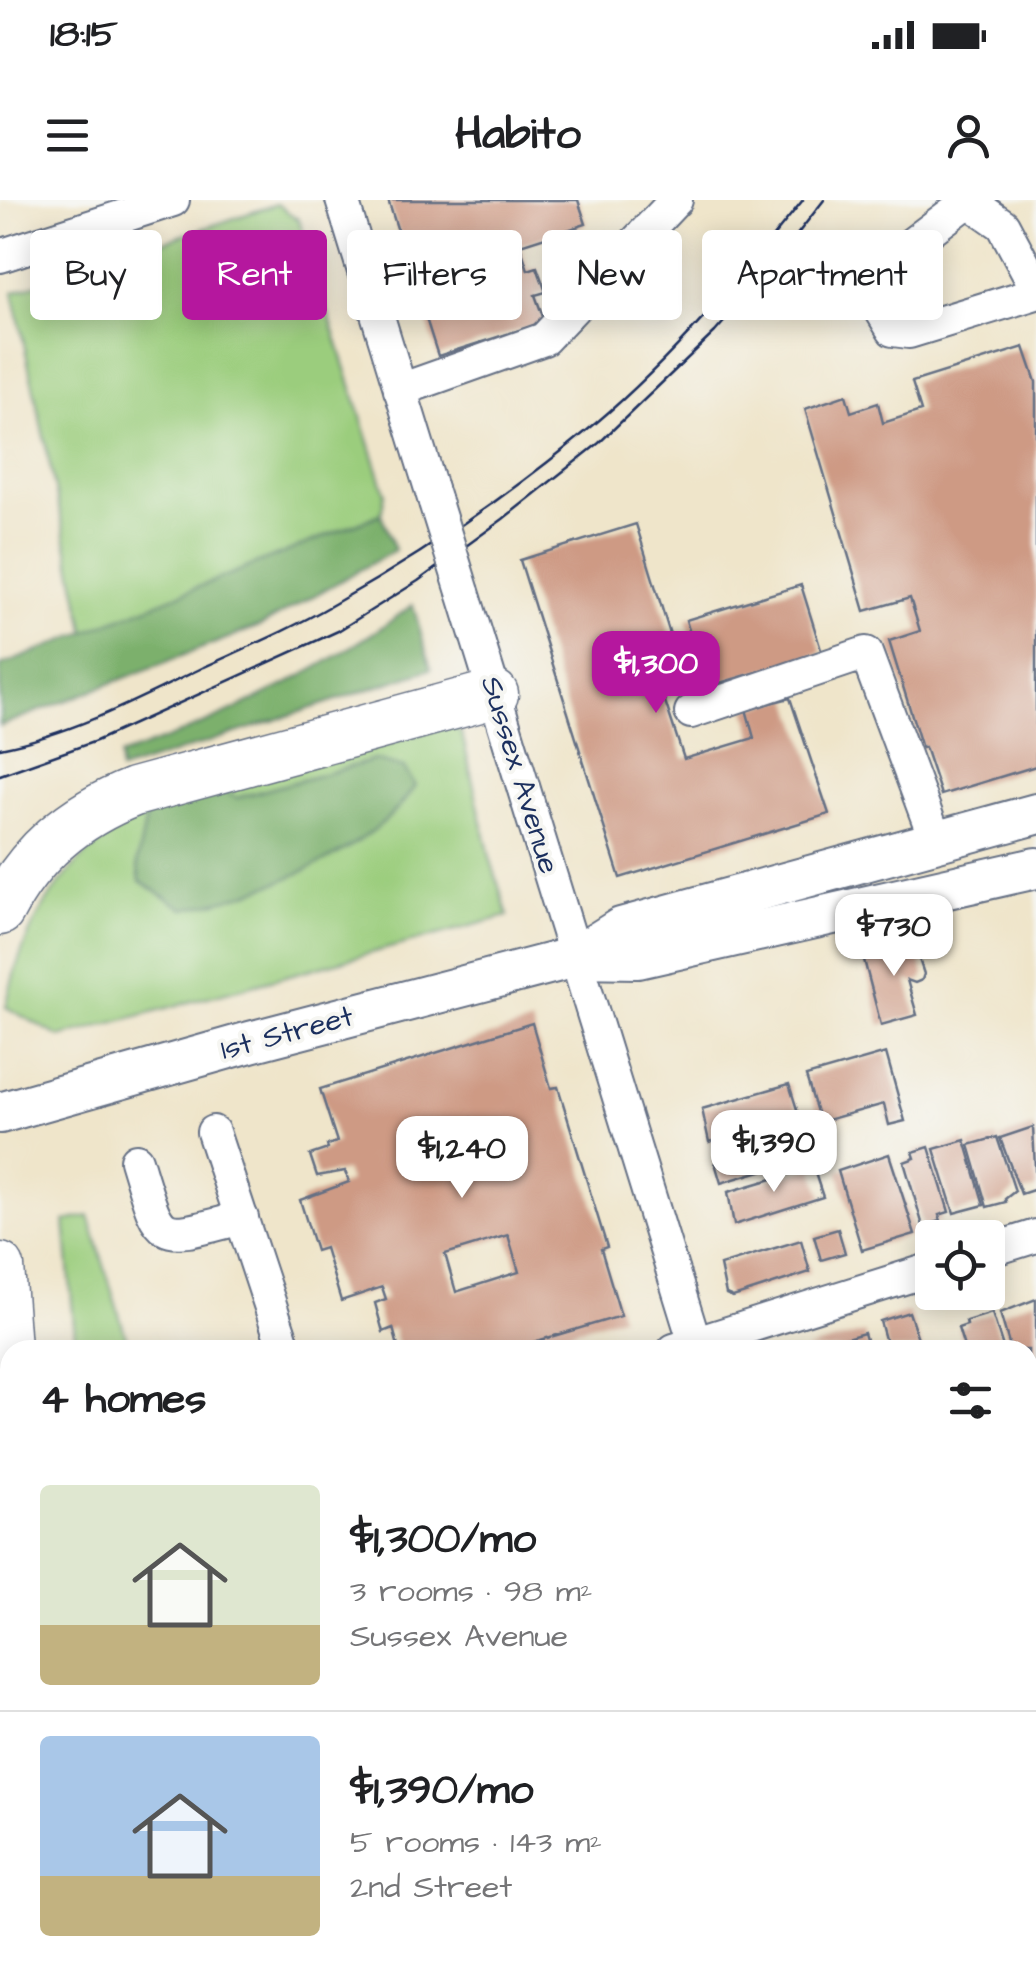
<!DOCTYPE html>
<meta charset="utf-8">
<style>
body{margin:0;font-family:"Architects Daughter",sans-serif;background:#f6f6f6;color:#202124;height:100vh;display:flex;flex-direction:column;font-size:38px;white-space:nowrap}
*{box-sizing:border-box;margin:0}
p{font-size:32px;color:#757577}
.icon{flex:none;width:55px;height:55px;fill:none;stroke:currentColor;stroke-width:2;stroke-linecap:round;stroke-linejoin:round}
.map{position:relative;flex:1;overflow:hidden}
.panel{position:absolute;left:0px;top:1140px;width:1038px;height:642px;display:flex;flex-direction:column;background:#fff;border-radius:30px 30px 0 0;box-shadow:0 5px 25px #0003}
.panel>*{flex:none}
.guide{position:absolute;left:30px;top:30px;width:978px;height:90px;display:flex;gap:20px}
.fabs{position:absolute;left:915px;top:1020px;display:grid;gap:20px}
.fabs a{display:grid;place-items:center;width:90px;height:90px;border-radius:10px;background:#fff;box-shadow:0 5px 25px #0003;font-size:50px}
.price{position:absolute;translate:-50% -85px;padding:0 22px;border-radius:20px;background:#fff;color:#222;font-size:32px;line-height:65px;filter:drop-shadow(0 2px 5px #0008)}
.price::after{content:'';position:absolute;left:50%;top:60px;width:30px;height:22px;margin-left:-15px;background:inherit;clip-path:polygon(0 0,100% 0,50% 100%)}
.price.on{background:#b5179e;color:#fff}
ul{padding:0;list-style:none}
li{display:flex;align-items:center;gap:30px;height:250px;padding:0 40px}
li+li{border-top:2px solid #e0e0e0}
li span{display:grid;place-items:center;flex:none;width:280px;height:200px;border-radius:10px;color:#555}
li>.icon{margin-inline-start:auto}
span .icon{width:120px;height:120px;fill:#fffc;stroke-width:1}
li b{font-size:42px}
h2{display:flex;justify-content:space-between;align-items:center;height:120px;padding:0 40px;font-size:42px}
.tag{padding:0 35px;border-radius:10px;background:#fff;box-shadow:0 5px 25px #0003;font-size:35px;line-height:90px}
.tag.on{background:#b5179e;color:#fff}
.status{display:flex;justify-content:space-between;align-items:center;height:70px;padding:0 50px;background:#fff;direction:ltr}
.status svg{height:28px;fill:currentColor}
header{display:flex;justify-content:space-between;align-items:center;height:130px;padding:0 40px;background:#fff;font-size:45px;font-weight:700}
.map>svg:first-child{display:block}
.green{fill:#9bcd7d;stroke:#5b7e6e;stroke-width:2.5}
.forest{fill:#7cb06c;stroke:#4c7065;stroke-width:2.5}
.building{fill:#ce9a84;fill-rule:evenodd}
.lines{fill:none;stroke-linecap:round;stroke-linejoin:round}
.minor-casing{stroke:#656f84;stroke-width:36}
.major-casing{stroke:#656f84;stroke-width:44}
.highway-casing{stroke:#656f84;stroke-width:51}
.minor{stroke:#fff;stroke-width:32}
.major{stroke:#fff;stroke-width:40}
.highway{stroke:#fff;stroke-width:48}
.tram{stroke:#1b2f5e;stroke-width:2.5}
.minor-bridge-casing{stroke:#656f84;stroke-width:36;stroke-linecap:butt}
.minor-bridge{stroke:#fff;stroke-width:32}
.labels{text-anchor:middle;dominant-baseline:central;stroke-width:8;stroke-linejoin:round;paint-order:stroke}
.street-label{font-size:30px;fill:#1b2f5e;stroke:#f6f6f2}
</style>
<div class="status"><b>18:15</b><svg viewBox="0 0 49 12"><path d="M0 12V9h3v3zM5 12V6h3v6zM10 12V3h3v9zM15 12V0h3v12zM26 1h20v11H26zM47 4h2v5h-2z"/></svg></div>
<header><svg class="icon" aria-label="menu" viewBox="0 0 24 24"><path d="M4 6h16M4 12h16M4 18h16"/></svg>Habito<svg class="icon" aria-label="person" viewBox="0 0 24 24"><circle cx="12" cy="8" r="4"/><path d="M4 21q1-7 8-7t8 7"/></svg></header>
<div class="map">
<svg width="1036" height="1781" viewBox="0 0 1036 1781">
<rect width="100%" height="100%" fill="#f6f6f2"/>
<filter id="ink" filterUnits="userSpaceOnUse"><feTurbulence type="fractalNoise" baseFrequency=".01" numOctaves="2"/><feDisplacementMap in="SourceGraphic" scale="20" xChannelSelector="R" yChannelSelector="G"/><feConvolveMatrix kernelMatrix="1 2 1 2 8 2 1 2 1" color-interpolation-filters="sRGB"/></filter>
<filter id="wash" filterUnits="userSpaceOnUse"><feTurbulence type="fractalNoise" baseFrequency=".0048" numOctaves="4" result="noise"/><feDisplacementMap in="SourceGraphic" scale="40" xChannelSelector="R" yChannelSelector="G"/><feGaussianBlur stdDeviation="2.25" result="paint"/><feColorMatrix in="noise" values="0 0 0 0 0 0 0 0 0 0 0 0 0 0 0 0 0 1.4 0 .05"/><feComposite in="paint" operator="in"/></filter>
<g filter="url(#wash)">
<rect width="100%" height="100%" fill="#efe5ca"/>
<g class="green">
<polygon points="277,4 299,20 385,293 381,314 86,434 13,92"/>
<path d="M452,524L462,534L490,657L508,716L60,837L6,807C24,719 66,654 147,613L137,662L140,681L184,709C248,697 304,669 362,638L375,560L236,598L221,590Z"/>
<polygon points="89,1016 130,1150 76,1150 65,1021"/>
</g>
<g class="forest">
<polygon points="381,314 395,350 262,425 0,526 0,466"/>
<path d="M413,405L431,469L120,571V556C223,520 325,470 413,405Z"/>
<path d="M375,560L404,568L415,586C374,652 258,696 184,709L140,681L137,662L147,613L221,590L237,598Z"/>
</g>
<g id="blocks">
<g class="building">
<polygon points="388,0 578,0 586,24 520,45 528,70 537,67 546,92 535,95 545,122 438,156"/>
<polygon points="1024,147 1036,182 1036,566 941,595 925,547 922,548 889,441 920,431 910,398 865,411 805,209 846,195 851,212 878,203 883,223 921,211 912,182"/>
<polygon points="636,324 681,470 657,477 684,559 754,538 746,509 790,498 829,614 620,678 520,360"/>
<polygon points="801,385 822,453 706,487 686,420"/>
<polygon points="912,738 924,774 922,780 915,783 907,780 917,815 881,825 862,752"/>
<path d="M532,823L551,888L558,887L607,1047L601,1049L621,1116L507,1150H399L393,1128L383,1132L375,1103L386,1099L382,1087L341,1101L325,1048L316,1051L300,1000L349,982L345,971L317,976L310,955L328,949L327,945L337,942L320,889ZM471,918L482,954L420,974L408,937ZM508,1035L519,1072L456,1092L445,1054Z"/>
<polygon points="886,853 905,921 889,925 884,904 820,922 806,876"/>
<polygon points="789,884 799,916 709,942 702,909"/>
<polygon points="800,927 810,956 721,983 715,963 719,962 716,951"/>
<polygon points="1033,927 1036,989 1021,994 1000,938"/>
<polygon points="997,937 1015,991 1005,999 1006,1002 987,1007 969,945"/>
<polygon points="965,940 984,1005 954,1013 934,949"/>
<polygon points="929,947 949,1012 939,1015 941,1021 923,1026 904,962 915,958 913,952"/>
<polygon points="889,954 915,1034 862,1050 838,971"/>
<polygon points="813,967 823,997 734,1025 728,992"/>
<polygon points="838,1029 845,1053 821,1060 814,1036"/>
<polygon points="801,1040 810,1072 733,1097 726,1094 720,1065"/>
<polygon points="1036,1099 1036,1189 1028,1192 1028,1150 1011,1150 1000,1113"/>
<polygon points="909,1112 922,1150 888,1150 880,1121"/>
<polygon points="992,1113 1004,1150 965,1150 958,1128 967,1125 966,1121"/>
<polygon points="864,1133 869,1150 807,1150 807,1149"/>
<polygon points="1036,1259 1036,1304 1032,1304 1028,1288 1028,1261"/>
<polygon points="1034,1430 1036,1519 1031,1520 1028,1508 1028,1432"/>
<polygon points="625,1772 743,1772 745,1778 735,1781 628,1781"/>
</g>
</g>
</g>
<g filter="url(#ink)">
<use href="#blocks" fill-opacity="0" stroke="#656f84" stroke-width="2.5"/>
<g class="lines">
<g class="minor-casing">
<g id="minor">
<polyline points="342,0 435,302"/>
<polyline points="967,0 1003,25 1036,87"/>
<polyline points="967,2 901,52 881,77 881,110 893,130 909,132 1036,93"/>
<polyline points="0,56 173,0"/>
<polyline points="400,190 544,139 676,0"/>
<polyline points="463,392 697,1150"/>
<polyline points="691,512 866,453 936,641"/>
<polyline points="213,932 285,1150"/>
<path d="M136,960C162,1045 155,1040 242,1018"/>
<polyline points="988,1051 1036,1036"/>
<polyline points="674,1150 932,1069"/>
<polyline points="1028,1384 1036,1381"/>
<polyline points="1028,1722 1036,1719"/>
<polyline points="301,1772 308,1781"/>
<polyline points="337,1772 339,1781"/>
<polyline points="889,1772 892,1781"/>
<polyline points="837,1781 864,1772"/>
</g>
</g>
<g class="major-casing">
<g id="major">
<polyline points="575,757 621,728 1036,614"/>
<polyline points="0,913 250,842 575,757 638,758 1036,668"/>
</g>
</g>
<g class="highway-casing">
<g id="highway">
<path d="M0,711C30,653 73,616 134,592L494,494"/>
<polyline points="0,1067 10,1202"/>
<polyline points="0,1516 10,1528"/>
<polyline points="0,1569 10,1583"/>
<polyline points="58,1772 60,1781"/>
<polyline points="124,1772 129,1781"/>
<polyline points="188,1772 193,1781"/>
</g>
</g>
<use href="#minor" class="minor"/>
<use href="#major" class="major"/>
<use href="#highway" class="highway"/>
<g class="tram">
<path d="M0,548C72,534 139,499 204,467C248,447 293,428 334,404C426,352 515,291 596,223C673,158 740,78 803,0"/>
<polyline points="0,575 96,541 338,431 418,381 503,319 599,243 715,132 767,73 824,0"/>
</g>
<g class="minor-bridge-casing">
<polyline id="minor-bridge" points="435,302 463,392"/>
</g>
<use href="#minor-bridge" class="minor-bridge"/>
</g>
</g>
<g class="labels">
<g class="street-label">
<text transform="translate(520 575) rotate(73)">Sussex Avenue</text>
<text transform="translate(287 833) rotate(-15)">1st Street</text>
</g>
</g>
</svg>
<div class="fabs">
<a><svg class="icon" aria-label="locate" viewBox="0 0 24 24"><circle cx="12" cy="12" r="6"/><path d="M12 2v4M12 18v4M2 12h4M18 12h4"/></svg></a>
</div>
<b class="price on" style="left:656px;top:516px">$1,300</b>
<b class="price" style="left:894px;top:779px">$730</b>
<b class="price" style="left:774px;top:995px">$1,390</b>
<b class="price" style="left:462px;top:1001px">$1,240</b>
<div class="guide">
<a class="tag">Buy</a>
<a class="tag on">Rent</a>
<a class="tag">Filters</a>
<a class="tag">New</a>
<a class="tag">Apartment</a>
</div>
<section class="panel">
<h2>4 homes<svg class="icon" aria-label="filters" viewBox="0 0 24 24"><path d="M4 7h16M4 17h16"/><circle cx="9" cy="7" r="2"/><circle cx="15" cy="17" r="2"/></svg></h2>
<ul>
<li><span style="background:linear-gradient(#dfe7d0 70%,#c2b280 0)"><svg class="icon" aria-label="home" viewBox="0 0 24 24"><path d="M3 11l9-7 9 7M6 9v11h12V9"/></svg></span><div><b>$1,300/mo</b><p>3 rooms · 98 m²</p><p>Sussex Avenue</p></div></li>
<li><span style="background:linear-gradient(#a9c7e8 70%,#c2b280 0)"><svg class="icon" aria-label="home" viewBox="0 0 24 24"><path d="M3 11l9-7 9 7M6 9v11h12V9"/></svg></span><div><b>$1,390/mo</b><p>5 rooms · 143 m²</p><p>2nd Street</p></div></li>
</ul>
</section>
</div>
